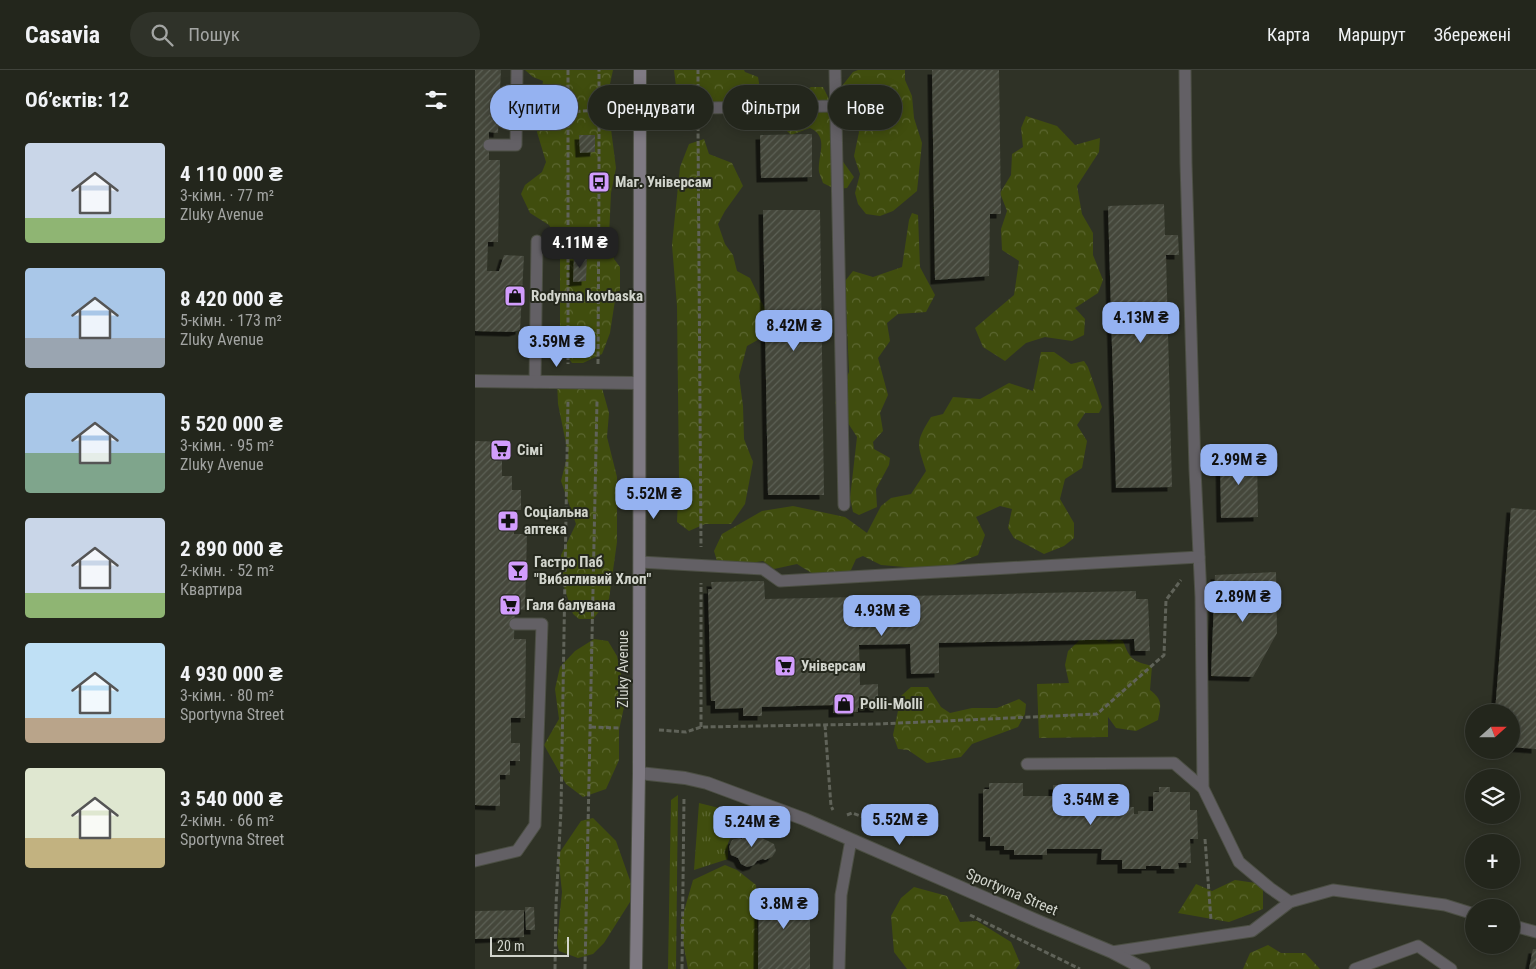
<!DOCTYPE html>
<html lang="uk">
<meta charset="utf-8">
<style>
body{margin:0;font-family:"Roboto Condensed",sans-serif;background:#2f3229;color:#f1f3f6;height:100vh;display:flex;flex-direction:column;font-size:19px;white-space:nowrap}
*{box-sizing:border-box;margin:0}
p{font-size:16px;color:#a3a5a3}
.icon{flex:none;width:28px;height:28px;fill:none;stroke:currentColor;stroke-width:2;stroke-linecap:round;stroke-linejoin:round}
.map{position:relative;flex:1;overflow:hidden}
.details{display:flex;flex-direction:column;background:#23261c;width:475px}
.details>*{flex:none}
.hud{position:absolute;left:15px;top:15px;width:475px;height:45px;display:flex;gap:10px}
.needle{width:32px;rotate:69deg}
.buttons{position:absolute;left:990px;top:634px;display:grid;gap:10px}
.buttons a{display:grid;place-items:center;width:55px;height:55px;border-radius:50%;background:#23261c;box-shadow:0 2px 12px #0003,0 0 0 1px #40433b;font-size:25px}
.scale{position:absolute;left:15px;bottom:12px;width:79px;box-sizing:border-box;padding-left:5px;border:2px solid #d2d5cd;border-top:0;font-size:14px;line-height:18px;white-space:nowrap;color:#d2d5cd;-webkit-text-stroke:4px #25281d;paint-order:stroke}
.price{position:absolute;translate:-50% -42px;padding:0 11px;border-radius:10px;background:#95b2f1;color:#111;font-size:16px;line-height:32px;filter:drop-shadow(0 1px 2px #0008)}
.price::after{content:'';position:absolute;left:50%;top:30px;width:15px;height:11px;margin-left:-8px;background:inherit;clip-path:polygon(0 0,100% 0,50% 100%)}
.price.on{background:#222;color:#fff}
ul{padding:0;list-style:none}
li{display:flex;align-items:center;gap:15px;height:125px;padding:0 25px}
li span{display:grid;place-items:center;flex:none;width:140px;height:100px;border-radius:5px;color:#555}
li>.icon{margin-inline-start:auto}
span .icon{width:60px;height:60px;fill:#fffc;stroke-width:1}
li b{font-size:21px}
h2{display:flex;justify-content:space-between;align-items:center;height:60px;padding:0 25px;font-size:21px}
.tag{padding:0 18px;border-radius:22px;background:#23261c;box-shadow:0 2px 12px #0003,0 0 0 1px #40433b;font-size:18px;line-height:45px}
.tag.on{background:#95b2f1;color:#111}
header{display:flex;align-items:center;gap:30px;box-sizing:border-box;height:70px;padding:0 25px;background:#23261c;border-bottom:1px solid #40433b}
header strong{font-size:24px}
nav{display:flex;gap:28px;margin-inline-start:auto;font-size:18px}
.search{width:350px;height:45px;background:#2f3229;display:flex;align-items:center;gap:12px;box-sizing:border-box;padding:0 18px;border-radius:28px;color:#a3a5a3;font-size:19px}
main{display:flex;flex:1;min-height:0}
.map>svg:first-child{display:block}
.grass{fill:url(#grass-tufts)}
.forest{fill:url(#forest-crowns)}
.building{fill:url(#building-hatch);filter:url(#shadow)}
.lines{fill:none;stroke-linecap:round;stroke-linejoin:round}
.lane-casing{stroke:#4c4f44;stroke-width:13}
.street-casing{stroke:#4c4f44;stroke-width:14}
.secondary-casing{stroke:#4c4f44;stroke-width:14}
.path{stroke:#606359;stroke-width:3;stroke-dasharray:5 2.5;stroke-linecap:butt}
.lane{stroke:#636065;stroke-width:11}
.street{stroke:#636065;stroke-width:12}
.secondary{stroke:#7f7a83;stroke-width:12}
.labels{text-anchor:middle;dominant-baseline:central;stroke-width:4;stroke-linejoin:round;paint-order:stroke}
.poi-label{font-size:15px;font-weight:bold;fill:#d2d5cd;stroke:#25281d;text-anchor:start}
.street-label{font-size:15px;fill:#d2d5cd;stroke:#25281d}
</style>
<header>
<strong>Casavia</strong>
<div class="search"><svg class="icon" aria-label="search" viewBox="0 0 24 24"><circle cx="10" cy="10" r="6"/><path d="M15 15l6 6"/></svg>Пошук</div>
<nav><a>Карта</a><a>Маршрут</a><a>Збережені</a></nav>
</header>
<main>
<section class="details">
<h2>Об’єктів: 12<svg class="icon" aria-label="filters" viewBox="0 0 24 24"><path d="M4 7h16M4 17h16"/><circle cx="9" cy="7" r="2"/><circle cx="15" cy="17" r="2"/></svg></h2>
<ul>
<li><span style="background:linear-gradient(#c9d6e8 75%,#8fb573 0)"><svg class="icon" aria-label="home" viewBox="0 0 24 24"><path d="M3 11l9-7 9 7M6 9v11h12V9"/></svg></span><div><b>4 110 000 ₴</b><p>3-кімн. · 77 m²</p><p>Zluky Avenue</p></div></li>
<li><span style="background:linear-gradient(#a9c7e8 70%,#9aa5b1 0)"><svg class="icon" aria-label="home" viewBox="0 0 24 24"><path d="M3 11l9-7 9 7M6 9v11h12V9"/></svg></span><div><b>8 420 000 ₴</b><p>5-кімн. · 173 m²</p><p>Zluky Avenue</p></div></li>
<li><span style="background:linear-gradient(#a9c7e8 60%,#7fa58c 0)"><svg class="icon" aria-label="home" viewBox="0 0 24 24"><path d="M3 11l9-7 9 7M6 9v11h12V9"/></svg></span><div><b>5 520 000 ₴</b><p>3-кімн. · 95 m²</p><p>Zluky Avenue</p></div></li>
<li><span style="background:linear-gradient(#c9d6e8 75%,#8fb573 0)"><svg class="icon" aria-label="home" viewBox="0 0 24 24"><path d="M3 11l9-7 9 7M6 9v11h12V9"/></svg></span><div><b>2 890 000 ₴</b><p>2-кімн. · 52 m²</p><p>Квартира</p></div></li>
<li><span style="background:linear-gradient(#bfe0f5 75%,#b9a48a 0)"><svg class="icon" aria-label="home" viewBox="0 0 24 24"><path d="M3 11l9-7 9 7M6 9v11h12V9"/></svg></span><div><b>4 930 000 ₴</b><p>3-кімн. · 80 m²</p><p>Sportyvna Street</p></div></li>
<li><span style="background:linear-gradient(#dfe7d0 70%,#c2b280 0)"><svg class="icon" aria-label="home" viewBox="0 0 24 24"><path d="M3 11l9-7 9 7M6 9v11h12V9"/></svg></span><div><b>3 540 000 ₴</b><p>2-кімн. · 66 m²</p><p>Sportyvna Street</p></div></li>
</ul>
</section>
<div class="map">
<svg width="1061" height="899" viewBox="0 0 1061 899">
<defs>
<pattern id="grass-tufts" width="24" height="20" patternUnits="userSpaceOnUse" patternTransform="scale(1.25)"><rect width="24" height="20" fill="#404d0e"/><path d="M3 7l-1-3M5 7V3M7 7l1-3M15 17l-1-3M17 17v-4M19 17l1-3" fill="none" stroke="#5b6630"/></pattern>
<pattern id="forest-crowns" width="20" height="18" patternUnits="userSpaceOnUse" patternTransform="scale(1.25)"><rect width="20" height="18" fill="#404d0e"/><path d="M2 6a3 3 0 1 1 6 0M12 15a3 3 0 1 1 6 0" fill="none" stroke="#5b6630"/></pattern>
<pattern id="building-hatch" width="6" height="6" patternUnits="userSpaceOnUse" patternTransform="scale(1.25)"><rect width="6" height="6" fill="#44473b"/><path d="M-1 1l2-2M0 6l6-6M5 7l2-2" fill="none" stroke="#5e6156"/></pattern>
<filter id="shadow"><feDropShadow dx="-4.5" dy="4.5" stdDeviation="0" flood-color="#0009"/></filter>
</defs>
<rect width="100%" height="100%" fill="#2f3226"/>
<g class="grass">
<polygon points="203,725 201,899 193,899 196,730"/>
<polygon points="224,733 272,745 258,763 253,773 253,789 219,800"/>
</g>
<g class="forest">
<polygon points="50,0 138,0 132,28 141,98 136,123 134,167 139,189 145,197 145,220 140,230 135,263 127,284 108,293 97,293 85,276 85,174 74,155 55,143 46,124 50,115 67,102 71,92 62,62 69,41 65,31 68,11 58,7"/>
<polygon points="199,0 269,0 270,2 283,7 286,25 274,47 252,40 203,33"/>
<polygon points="383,0 430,0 430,10 437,26 439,48 447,73 442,121 418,141 405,146 391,144 383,134 380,123 385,104 379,86 384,62 367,16 378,2"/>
<path d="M336,17H348L354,29L366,36L364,86L379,107L372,118L360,119L348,113C347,110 345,105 344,102C342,86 355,67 335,58L316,65L304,53L306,35Z"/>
<polygon points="551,46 582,56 600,75 625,68 624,82 602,116 607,144 618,163 618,185 628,210 623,223 600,238 610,249 609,265 597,271 570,267 551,273 530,291 508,277 500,258 539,225 544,191 527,180 526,159 532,141 525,123 536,105 537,84 548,77 546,58"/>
<polygon points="229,69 234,84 257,93 268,116 250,141 243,154 250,174 258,185 262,201 275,208 292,243 288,267 272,276 264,306 268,336 269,369 278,392 270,434 256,454 230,454 214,461 202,452 204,408 202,236 197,175 205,97 214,74"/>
<polygon points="437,143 443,145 445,197 460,225 451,242 423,244 412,253 415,271 403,288 413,325 405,343 408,361 398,372 399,379 415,388 414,395 401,419 402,437 384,445 378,442 375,428 382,367 360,333 374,302 370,211 378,201 398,207 427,197 434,150"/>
<path d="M566,282H579L596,294L609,291L613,297L627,337L624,343H610L602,355L612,371L607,398L590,409L585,429L599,453V468L589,476L569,484L539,468L533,458L537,439L525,436L501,447L510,465L503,485L465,500L406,495L388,486L381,489L376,500C349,514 347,509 322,494L299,499L288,491L244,498L239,481L247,464L287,441L318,436L370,447L392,463L406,436L416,428L436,424L451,401C442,373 440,373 456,347L468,344L478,327L505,329L534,313L558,321Z"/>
<polygon points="108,306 116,309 127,318 134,343 132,367 142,407 142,472 134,529 118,549 104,549 98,544 86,508 86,485 101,454 86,411 93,383 83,334 82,310"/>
<path d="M622,565L634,572L643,569L648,571C655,590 658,591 677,596L675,620C688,630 686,635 683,650L661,661L641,658L633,647V667L564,668L562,614L594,613L590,595L593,581L608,567Z"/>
<polygon points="119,569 133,571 142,586 151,628 144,660 144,690 131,719 108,727 91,714 69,675 84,649 80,619 85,597 100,581"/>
<polygon points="436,617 453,617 466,637 475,643 497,638 522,638 544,629 551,634 550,644 543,657 497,674 486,687 452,693 433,680 423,679 418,665 426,626"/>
<polygon points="118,748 141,771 157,816 155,832 129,873 118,884 103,888 84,881 82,873 87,822 83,785 106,751"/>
<polygon points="250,795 262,800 281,815 284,899 213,899 205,855 218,810"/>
<polygon points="760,810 788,814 788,839 754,852 703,843 721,814 737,821"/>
<polygon points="439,817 472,826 485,852 502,851 536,872 545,893 541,899 432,899 419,882 416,846 426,828"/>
<polygon points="793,875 806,883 830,883 845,899 768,899 775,883"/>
</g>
<g class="building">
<polygon points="0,0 26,0 23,63 14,62 14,90 25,90 23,172 13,172 12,201 24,201 29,185 49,186 45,260 38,262 0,261"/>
<polygon points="457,0 524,0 526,144 515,144 514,206 460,210"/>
<polygon points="337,64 337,107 286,108 285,65"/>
<polygon points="104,65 120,65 120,82 105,83"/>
<polygon points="689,134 690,165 703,165 704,185 691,185 697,417 641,418 633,136"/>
<polygon points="288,140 345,140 349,425 293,425"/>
<polygon points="99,186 112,187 111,211 98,212"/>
<polygon points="0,371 33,372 34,381 27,381 27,406 37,406 37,420 46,420 46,440 39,440 39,464 52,464 50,540 40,539 39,569 51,569 50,648 36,648 36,673 45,673 45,691 35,691 35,705 25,705 25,736 0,735"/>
<polygon points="745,385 782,385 783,447 746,448"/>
<polygon points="1036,438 1061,440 1061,679 1036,677 1036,642 1020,642"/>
<polygon points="801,502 802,563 778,607 736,606 740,505"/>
<polygon points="289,511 290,529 661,521 661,529 673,529 675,581 660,581 659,569 464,573 464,603 436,604 435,574 384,575 385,615 403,614 403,638 383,638 383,642 358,643 358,635 287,637 287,646 268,646 268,638 240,639 240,631 236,631 233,519 237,519 236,512"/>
<polygon points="514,713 548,713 548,726 578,726 578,715 613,715 613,740 628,739 628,744 640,744 640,737 659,737 659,744 663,744 663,741 678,741 678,722 684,722 684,717 695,717 695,722 715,722 715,740 722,740 723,769 715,769 716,793 703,793 704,799 686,799 686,796 671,796 671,799 647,799 647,790 626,790 627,779 572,779 572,785 539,785 539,780 529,780 529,776 515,776 515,767 508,767 508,719 514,719"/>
<polygon points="277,757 284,760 287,768 299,774 301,781 297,787 290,790 288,789 282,791 279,795 272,797 266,794 263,788 256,785 254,777 257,770 264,768 267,769 267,766 270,759"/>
<polygon points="284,820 335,820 335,899 283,899"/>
<polygon points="50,837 59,837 60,860 51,860"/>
<polygon points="49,840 49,867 0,869 0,841"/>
<polygon points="1058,879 1061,879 1061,899 1054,899"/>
</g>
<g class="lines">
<g class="lane-casing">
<g id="lane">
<polyline points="360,0 369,435"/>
<polyline points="710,0 711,93 720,399 726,527 728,718 764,792 795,818 815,832"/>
<polyline points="166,39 361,36"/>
<polyline points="14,75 41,75 42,0"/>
<polyline points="60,312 62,171"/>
<polyline points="165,492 288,499 305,511 724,487"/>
<polyline points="552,694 699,693 728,718"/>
<polyline points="0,791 42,781 60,755 67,554 40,554"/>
<polyline points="1036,855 1061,862"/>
<polyline points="637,882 777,861 815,832 858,820 970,835 999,844"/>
<polyline points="364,899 366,825 376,770"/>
<polyline points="880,899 943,876 976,899"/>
</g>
</g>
<g class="street-casing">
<g id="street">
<polyline points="0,311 164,313"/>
<polyline points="164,703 210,708 232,713 329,749 565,852 637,882 669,899"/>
</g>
</g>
<g class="secondary-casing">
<polyline id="secondary" points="161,899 164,703 165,0"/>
</g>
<g class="path">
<polyline points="93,0 93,294"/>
<polyline points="223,19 223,0"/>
<polyline points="93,42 124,40"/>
<polyline points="223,56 226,477"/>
<polyline points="123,294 124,112 124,0"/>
<polyline points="350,655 356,736 358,740"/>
<polyline points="116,657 145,658"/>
<polyline points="226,657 226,513"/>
<polyline points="184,660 211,662 226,657 403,654 622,644 689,585 691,530 706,510"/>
<polyline points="372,745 377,743 439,765"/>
<polyline points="730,769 736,850"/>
<polyline points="495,845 605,899"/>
<polyline points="80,899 81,835 86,740 93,330"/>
<polyline points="110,899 122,331"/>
<polyline points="207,899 209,727"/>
</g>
<use href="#lane" class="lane"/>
<use href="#street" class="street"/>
<use href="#secondary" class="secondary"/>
</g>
<defs>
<g id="bus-square" transform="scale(1.125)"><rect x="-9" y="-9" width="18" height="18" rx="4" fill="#d29dfd" stroke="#25281d"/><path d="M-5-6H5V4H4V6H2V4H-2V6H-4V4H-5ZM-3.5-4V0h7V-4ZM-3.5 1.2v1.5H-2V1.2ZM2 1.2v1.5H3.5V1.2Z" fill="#111"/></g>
<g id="shop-square" transform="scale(1.125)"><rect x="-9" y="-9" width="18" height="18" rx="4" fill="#d29dfd" stroke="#25281d"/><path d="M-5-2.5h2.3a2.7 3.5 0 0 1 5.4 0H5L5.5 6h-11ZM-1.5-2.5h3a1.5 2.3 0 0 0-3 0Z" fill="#111"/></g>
<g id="supermarket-square" transform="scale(1.125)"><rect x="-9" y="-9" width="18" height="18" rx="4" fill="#d29dfd" stroke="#25281d"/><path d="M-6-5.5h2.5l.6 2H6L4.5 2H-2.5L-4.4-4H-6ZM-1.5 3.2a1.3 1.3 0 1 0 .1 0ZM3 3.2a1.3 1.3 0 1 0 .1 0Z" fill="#111"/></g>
<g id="pharmacy-square" transform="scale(1.125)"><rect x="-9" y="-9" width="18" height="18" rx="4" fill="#d29dfd" stroke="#25281d"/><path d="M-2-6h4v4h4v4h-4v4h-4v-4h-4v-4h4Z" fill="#111"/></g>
<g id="bar-square" transform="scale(1.125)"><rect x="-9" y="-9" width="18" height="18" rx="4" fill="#d29dfd" stroke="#25281d"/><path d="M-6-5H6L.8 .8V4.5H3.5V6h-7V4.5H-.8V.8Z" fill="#111"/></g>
</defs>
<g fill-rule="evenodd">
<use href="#bus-square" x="124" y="112"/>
<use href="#shop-square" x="40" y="226"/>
<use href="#supermarket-square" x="26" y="380"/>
<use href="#pharmacy-square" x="33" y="451"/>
<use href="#bar-square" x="43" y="501"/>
<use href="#supermarket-square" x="35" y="535"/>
<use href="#supermarket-square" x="310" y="596"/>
<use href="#shop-square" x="369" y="634"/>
</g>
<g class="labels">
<g class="poi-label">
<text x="140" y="112">Маг. Універсам</text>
<text x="56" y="226">Rodynna kovbaska</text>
<text x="42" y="380">Сімі</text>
<text x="49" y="442">Соціальна<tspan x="49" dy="17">аптека</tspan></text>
<text x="59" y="492">Гастро Паб<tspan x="59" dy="17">"Вибагливий Хлоп"</tspan></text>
<text x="51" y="535">Галя балувана</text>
<text x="326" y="596">Універсам</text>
<text x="385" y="634">Polli-Molli</text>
</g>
<g class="street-label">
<text transform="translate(148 599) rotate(-90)">Zluky Avenue</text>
<text transform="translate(537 822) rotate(23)">Sportyvna Street</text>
</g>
</g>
</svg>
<div class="buttons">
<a><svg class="needle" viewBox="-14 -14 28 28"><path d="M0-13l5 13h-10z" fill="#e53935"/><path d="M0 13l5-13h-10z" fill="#a3a5a3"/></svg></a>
<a><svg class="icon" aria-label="layers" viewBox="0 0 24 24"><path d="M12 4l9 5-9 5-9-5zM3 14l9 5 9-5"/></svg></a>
<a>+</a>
<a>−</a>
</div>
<div class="scale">20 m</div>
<b class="price on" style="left:105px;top:199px">4.11M ₴</b>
<b class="price" style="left:666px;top:274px">4.13M ₴</b>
<b class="price" style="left:319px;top:282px">8.42M ₴</b>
<b class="price" style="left:82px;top:298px">3.59M ₴</b>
<b class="price" style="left:764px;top:416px">2.99M ₴</b>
<b class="price" style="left:179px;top:450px">5.52M ₴</b>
<b class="price" style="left:768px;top:553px">2.89M ₴</b>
<b class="price" style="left:407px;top:567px">4.93M ₴</b>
<b class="price" style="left:616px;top:756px">3.54M ₴</b>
<b class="price" style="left:425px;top:776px">5.52M ₴</b>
<b class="price" style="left:277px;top:778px">5.24M ₴</b>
<b class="price" style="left:309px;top:860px">3.8M ₴</b>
<div class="hud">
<a class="tag on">Купити</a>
<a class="tag">Орендувати</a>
<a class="tag">Фільтри</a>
<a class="tag">Нове</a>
</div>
</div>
</main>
